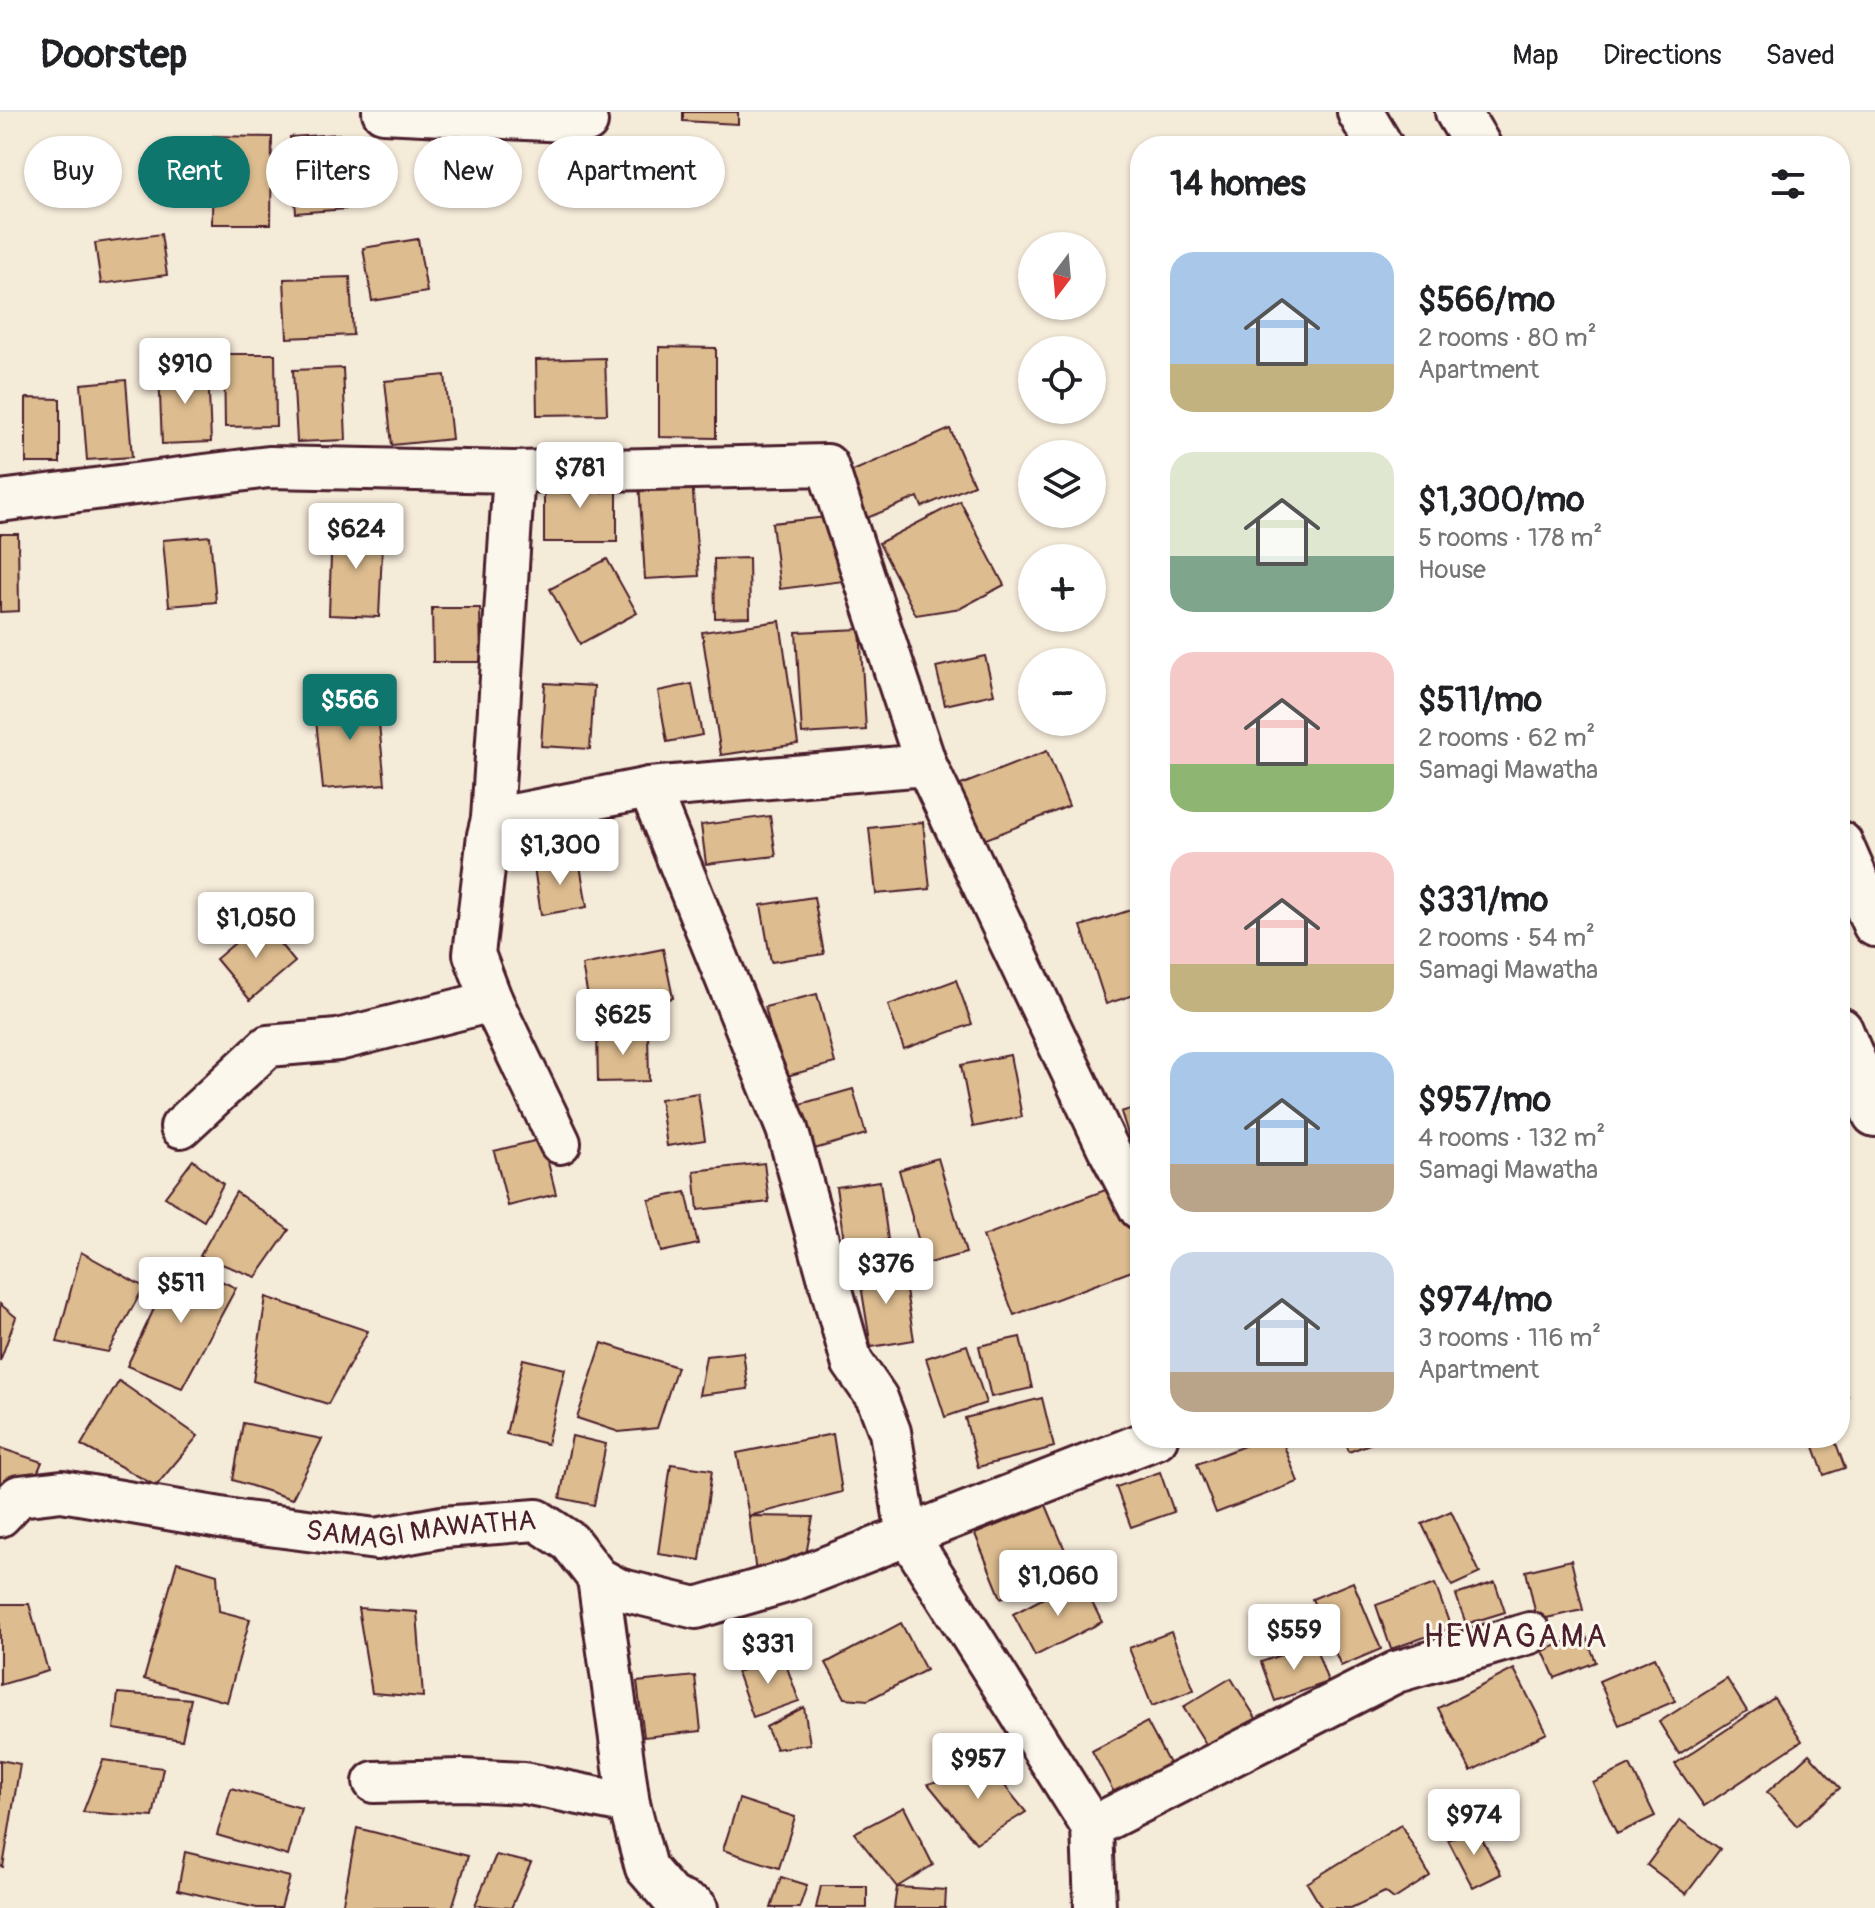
<!DOCTYPE html>
<meta charset="utf-8">
<style>
body{margin:0;font-family:Pangolin,sans-serif;background:#f2f2f2;color:#202124;height:100vh;display:flex;flex-direction:column;font-size:30px;white-space:nowrap}
*{box-sizing:border-box;margin:0}
p{font-size:26px;color:#757577}
.icon{flex:none;width:44px;height:44px;fill:none;stroke:currentColor;stroke-width:2;stroke-linecap:round;stroke-linejoin:round}
.map{position:relative;flex:1;overflow:hidden}
.sheet{position:absolute;left:1130px;top:24px;width:720px;height:1312px;display:flex;flex-direction:column;background:#fff;border-radius:32px;box-shadow:0 2px 6px #0004}
.sheet>*{flex:none}
.guide{position:absolute;left:24px;top:24px;width:760px;height:72px;display:flex;gap:16px}
.needle{width:52px;rotate:196deg}
.buttons{position:absolute;left:1018px;top:120px;display:grid;gap:16px}
.buttons a{display:grid;place-items:center;width:88px;height:88px;border-radius:50%;background:#fff;box-shadow:0 2px 6px #0004;font-size:40px}
.price{position:absolute;translate:-50% -68px;padding:0 18px;border-radius:8px;background:#fff;color:#222;font-size:26px;line-height:52px;filter:drop-shadow(0 2px 4px #0008)}
.price::after{content:'';position:absolute;left:50%;top:48px;width:24px;height:18px;margin-left:-12px;background:inherit;clip-path:polygon(0 0,100% 0,50% 100%)}
.price.active{background:#0f766e;color:#fff}
ul{padding:0;list-style:none}
li{display:flex;align-items:center;gap:24px;height:200px;padding:0 40px}
li span{display:grid;place-items:center;flex:none;width:224px;height:160px;border-radius:24px;color:#555}
li>.icon{margin-inline-start:auto}
span .icon{width:96px;height:96px;fill:#fffc;stroke-width:1}
li b{font-size:34px}
h2{display:flex;justify-content:space-between;align-items:center;height:96px;padding:0 40px;font-size:34px}
.pill{padding:0 28px;border-radius:36px;background:#fff;box-shadow:0 2px 6px #0004;font-size:28px;line-height:72px}
.pill.active{background:#0f766e;color:#fff}
header{display:flex;align-items:center;gap:48px;box-sizing:border-box;height:112px;padding:0 40px;background:#fff;border-bottom:2px solid #e0e0e0}
header strong{font-size:38px}
nav{display:flex;gap:44px;margin-inline-start:auto;font-size:28px}
.map>svg:first-child{display:block}
.building{fill:#ddbc8f;stroke:#4a1f2b;stroke-width:2}
.lines{fill:none;stroke-linecap:round;stroke-linejoin:round}
.street-casing{stroke:#4a1f2b;stroke-width:46}
.highway-casing{stroke:#4a1f2b;stroke-width:50}
.street{stroke:#fbf7ec;stroke-width:40}
.highway{stroke:#fbf7ec;stroke-width:44}
.labels{text-anchor:middle;dominant-baseline:central;stroke-width:6;stroke-linejoin:round;paint-order:stroke}
.street-label{font-size:28px;fill:#4a1f2b;stroke:#fbf7ec}
.quarter-label{font-size:32px;letter-spacing:2px;fill:#4a1f2b;stroke:#fbf7ec}
</style>
<header>
<strong>Doorstep</strong>
<nav><a>Map</a><a>Directions</a><a>Saved</a></nav>
</header>
<div class="map">
<svg width="1875" height="1796" viewBox="0 0 1875 1796">
<rect width="100%" height="100%" fill="#f5ebd9"/>
<filter id="ink" filterUnits="userSpaceOnUse"><feTurbulence type="fractalNoise" baseFrequency=".0125" numOctaves="2"/><feDisplacementMap in="SourceGraphic" scale="16" xChannelSelector="R" yChannelSelector="G"/><feConvolveMatrix kernelMatrix="1 2 1 2 8 2 1 2 1" color-interpolation-filters="sRGB"/></filter>
<g filter="url(#ink)">
<g class="building">
<polygon points="683,0 738,0 738,12 683,9"/>
<polygon points="339,22 346,97 296,101 290,25"/>
<polygon points="213,24 272,25 271,112 212,112"/>
<polygon points="161,122 167,163 101,172 95,131"/>
<polygon points="418,127 427,180 372,189 363,136"/>
<polygon points="350,165 353,223 287,226 284,167"/>
<polygon points="659,235 716,236 716,326 659,325"/>
<polygon points="224,242 275,242 276,314 225,315"/>
<polygon points="605,246 607,302 537,303 536,248"/>
<polygon points="343,256 346,328 297,330 293,258"/>
<polygon points="208,257 211,330 162,332 159,258"/>
<polygon points="445,263 452,327 392,333 385,269"/>
<polygon points="126,268 132,345 87,348 81,272"/>
<polygon points="26,286 60,287 60,351 26,351"/>
<polygon points="950,317 974,373 922,395 918,385 867,406 848,361"/>
<polygon points="544,366 617,367 617,430 544,430"/>
<polygon points="692,367 699,464 645,467 639,370"/>
<polygon points="960,389 1004,473 961,496 916,503 879,431"/>
<polygon points="836,404 844,469 780,477 772,411"/>
<polygon points="332,414 383,416 379,505 329,503"/>
<polygon points="0,422 18,422 19,499 0,500"/>
<polygon points="210,424 216,490 169,494 163,428"/>
<polygon points="749,446 750,505 715,506 714,447"/>
<polygon points="607,447 637,501 580,532 550,477"/>
<polygon points="432,496 480,496 481,550 433,550"/>
<polygon points="780,509 798,632 721,643 702,520"/>
<polygon points="860,517 866,618 802,622 796,520"/>
<polygon points="985,544 994,582 945,593 936,555"/>
<polygon points="545,571 594,574 590,637 541,634"/>
<polygon points="692,572 702,623 667,630 658,579"/>
<polygon points="376,582 385,672 323,677 314,588"/>
<polygon points="1047,639 1069,694 976,731 953,676"/>
<polygon points="770,704 776,744 706,752 701,713"/>
<polygon points="923,710 930,777 876,782 869,716"/>
<polygon points="579,747 587,795 541,803 534,755"/>
<polygon points="814,785 824,842 771,850 761,793"/>
<polygon points="1140,795 1140,881 1106,892 1081,814"/>
<polygon points="261,809 295,850 250,888 216,847"/>
<polygon points="663,837 673,886 591,901 582,853"/>
<polygon points="956,868 972,912 904,937 888,893"/>
<polygon points="817,882 835,951 783,965 765,895"/>
<polygon points="597,920 648,920 649,969 598,970"/>
<polygon points="1010,943 1022,1005 973,1015 961,953"/>
<polygon points="853,977 866,1022 811,1038 797,993"/>
<polygon points="698,981 705,1028 667,1034 660,987"/>
<polygon points="1140,994 1140,1055 1139,1056 1121,1000"/>
<polygon points="542,1027 556,1082 508,1094 494,1039"/>
<polygon points="938,1046 966,1141 925,1152 899,1058"/>
<polygon points="193,1048 223,1072 204,1109 165,1085"/>
<polygon points="764,1051 769,1090 698,1098 694,1059"/>
<polygon points="880,1069 888,1128 845,1135 836,1075"/>
<polygon points="1116,1074 1140,1136 1140,1156 1014,1203 983,1124"/>
<polygon points="236,1080 289,1118 256,1165 200,1144"/>
<polygon points="686,1080 698,1132 661,1140 649,1088"/>
<polygon points="81,1140 144,1175 108,1240 57,1230"/>
<polygon points="177,1148 236,1176 182,1276 127,1254"/>
<polygon points="902,1154 914,1228 871,1235 859,1161"/>
<polygon points="266,1185 368,1219 328,1292 253,1269"/>
<polygon points="0,1192 16,1205 0,1249"/>
<polygon points="1020,1225 1032,1276 991,1285 979,1234"/>
<polygon points="602,1231 677,1255 657,1316 619,1320 577,1306"/>
<polygon points="967,1233 986,1291 945,1305 926,1246"/>
<polygon points="743,1240 748,1277 699,1283 706,1244"/>
<polygon points="523,1247 565,1257 547,1332 506,1322"/>
<polygon points="1840,1261 1848,1284 1840,1287"/>
<polygon points="119,1269 198,1324 156,1374 81,1333"/>
<polygon points="1042,1286 1054,1335 978,1355 965,1306"/>
<polygon points="243,1311 322,1327 292,1387 233,1368"/>
<polygon points="833,1322 842,1380 749,1404 737,1341"/>
<polygon points="572,1324 606,1332 594,1393 560,1386"/>
<polygon points="1265,1326 1281,1326 1298,1370 1216,1401 1197,1352"/>
<polygon points="1344,1326 1385,1326 1349,1340"/>
<polygon points="1811,1326 1834,1326 1845,1356 1824,1363"/>
<polygon points="0,1336 42,1350 34,1369 0,1385"/>
<polygon points="671,1352 712,1358 700,1448 658,1442"/>
<polygon points="1160,1360 1174,1400 1131,1415 1116,1375"/>
<polygon points="1046,1393 1073,1457 1001,1486 975,1422"/>
<polygon points="1451,1399 1480,1461 1452,1474 1422,1412"/>
<polygon points="749,1404 813,1405 805,1448 756,1462"/>
<polygon points="1571,1448 1583,1498 1537,1508 1526,1459"/>
<polygon points="177,1450 217,1462 219,1499 250,1507 227,1590 144,1567"/>
<polygon points="1080,1467 1102,1510 1035,1544 1013,1502"/>
<polygon points="1353,1470 1381,1537 1341,1554 1312,1487"/>
<polygon points="1495,1470 1505,1500 1466,1512 1456,1483"/>
<polygon points="1435,1472 1451,1516 1391,1537 1376,1493"/>
<polygon points="0,1492 29,1492 48,1559 0,1573"/>
<polygon points="358,1496 417,1500 423,1585 372,1581"/>
<polygon points="901,1511 926,1558 868,1588 845,1586 826,1551"/>
<polygon points="1171,1520 1194,1578 1152,1594 1129,1536"/>
<polygon points="1585,1522 1596,1550 1555,1566 1543,1539"/>
<polygon points="1314,1531 1328,1570 1275,1589 1261,1550"/>
<polygon points="783,1544 799,1589 753,1605 737,1560"/>
<polygon points="1655,1545 1675,1589 1619,1613 1599,1569"/>
<polygon points="1514,1557 1547,1621 1471,1659 1438,1596"/>
<polygon points="695,1564 701,1619 644,1625 637,1570"/>
<polygon points="1231,1566 1259,1611 1211,1640 1183,1595"/>
<polygon points="1727,1567 1747,1599 1679,1642 1659,1610"/>
<polygon points="118,1581 191,1587 182,1628 114,1617"/>
<polygon points="1774,1586 1802,1629 1704,1694 1675,1652"/>
<polygon points="804,1595 810,1632 776,1637 766,1615"/>
<polygon points="1147,1610 1174,1661 1119,1690 1092,1639"/>
<polygon points="1809,1642 1840,1676 1797,1714 1767,1680"/>
<polygon points="0,1648 20,1652 3,1755 0,1754"/>
<polygon points="103,1648 163,1656 153,1705 83,1700"/>
<polygon points="988,1653 1026,1700 976,1731 928,1672"/>
<polygon points="1630,1653 1655,1704 1617,1722 1593,1671"/>
<polygon points="231,1676 301,1696 288,1744 217,1723"/>
<polygon points="739,1687 795,1705 779,1756 723,1738"/>
<polygon points="904,1695 933,1753 897,1775 854,1721"/>
<polygon points="1680,1708 1720,1737 1686,1782 1647,1753"/>
<polygon points="1401,1713 1430,1764 1394,1787 1385,1780 1351,1796 1322,1796 1307,1771"/>
<polygon points="1475,1714 1501,1762 1473,1776 1448,1728"/>
<polygon points="357,1716 468,1744 452,1796 342,1796"/>
<polygon points="185,1740 290,1765 281,1796 257,1796 178,1778"/>
<polygon points="496,1743 531,1751 511,1796 475,1793"/>
<polygon points="781,1765 807,1773 799,1796 771,1796"/>
<polygon points="821,1774 867,1774 867,1796 816,1796"/>
<polygon points="897,1775 946,1778 945,1796 894,1796"/>
</g>
<g class="lines">
<g class="street-casing">
<g id="street">
<polyline points="383,0 587,10"/>
<polyline points="0,389 269,355 514,360 827,353 926,653 1107,1034 1140,1097"/>
<polyline points="926,653 649,676 787,1017 852,1250 877,1286 890,1320 907,1422 1092,1715 1095,1796"/>
<polyline points="492,707 514,360"/>
<polyline points="492,889 560,1031"/>
<polyline points="181,1015 268,934 338,928 492,889 474,842 488,723 492,707 649,676"/>
<path id="s1" d="M0,1404L19,1384L62,1379L238,1409L376,1427L442,1415L537,1408L570,1430L598,1466L618,1477L696,1496L793,1468L1157,1326"/>
<polyline points="598,1466 629,1692 646,1756 671,1785 697,1796"/>
<polyline points="374,1670 463,1668 524,1671 629,1692"/>
<polyline points="1092,1715 1396,1560 1530,1521"/>
</g>
</g>
<g class="highway-casing">
<g id="highway">
<polyline points="1360,0 1380,34"/>
<polyline points="1458,0 1478,34"/>
<polyline points="1840,732 1875,812"/>
<polyline points="1840,918 1875,1002"/>
</g>
</g>
<use href="#street" class="street"/>
<use href="#highway" class="highway"/>
</g>
</g>
<g class="labels">
<g class="street-label">
<text stroke="none"><textPath href="#s1" startOffset="434">SAMAGI MAWATHA</textPath></text>
</g>
<g class="quarter-label">
<text x="1516" y="1525">HEWAGAMA</text>
</g>
</g>
</svg>
<div class="buttons">
<a><svg class="needle" viewBox="-14 -14 28 28"><path d="M0-13l5 13h-10z" fill="#e53935"/><path d="M0 13l5-13h-10z" fill="#757577"/></svg></a>
<a><svg class="icon" aria-label="locate" viewBox="0 0 24 24"><circle cx="12" cy="12" r="6"/><path d="M12 2v4M12 18v4M2 12h4M18 12h4"/></svg></a>
<a><svg class="icon" aria-label="layers" viewBox="0 0 24 24"><path d="M12 4l9 5-9 5-9-5zM3 14l9 5 9-5"/></svg></a>
<a>+</a>
<a>−</a>
</div>
<b class="price" style="left:185px;top:294px">$910</b>
<b class="price" style="left:580px;top:398px">$781</b>
<b class="price" style="left:356px;top:459px">$624</b>
<b class="price active" style="left:350px;top:630px">$566</b>
<b class="price" style="left:560px;top:775px">$1,300</b>
<b class="price" style="left:256px;top:848px">$1,050</b>
<b class="price" style="left:623px;top:945px">$625</b>
<b class="price" style="left:886px;top:1194px">$376</b>
<b class="price" style="left:181px;top:1213px">$511</b>
<b class="price" style="left:1058px;top:1506px">$1,060</b>
<b class="price" style="left:1294px;top:1560px">$559</b>
<b class="price" style="left:768px;top:1574px">$331</b>
<b class="price" style="left:978px;top:1689px">$957</b>
<b class="price" style="left:1474px;top:1745px">$974</b>
<div class="guide">
<a class="pill">Buy</a>
<a class="pill active">Rent</a>
<a class="pill">Filters</a>
<a class="pill">New</a>
<a class="pill">Apartment</a>
</div>
<section class="sheet">
<h2>14 homes<svg class="icon" aria-label="filters" viewBox="0 0 24 24"><path d="M4 7h16M4 17h16"/><circle cx="9" cy="7" r="2"/><circle cx="15" cy="17" r="2"/></svg></h2>
<ul>
<li><span style="background:linear-gradient(#a9c7e8 70%,#c2b280 0)"><svg class="icon" aria-label="home" viewBox="0 0 24 24"><path d="M3 11l9-7 9 7M6 9v11h12V9"/></svg></span><div><b>$566/mo</b><p>2 rooms · 80 m²</p><p>Apartment</p></div></li>
<li><span style="background:linear-gradient(#dfe7d0 65%,#7fa58c 0)"><svg class="icon" aria-label="home" viewBox="0 0 24 24"><path d="M3 11l9-7 9 7M6 9v11h12V9"/></svg></span><div><b>$1,300/mo</b><p>5 rooms · 178 m²</p><p>House</p></div></li>
<li><span style="background:linear-gradient(#f6c9c9 70%,#8fb573 0)"><svg class="icon" aria-label="home" viewBox="0 0 24 24"><path d="M3 11l9-7 9 7M6 9v11h12V9"/></svg></span><div><b>$511/mo</b><p>2 rooms · 62 m²</p><p>Samagi Mawatha</p></div></li>
<li><span style="background:linear-gradient(#f6c9c9 70%,#c2b280 0)"><svg class="icon" aria-label="home" viewBox="0 0 24 24"><path d="M3 11l9-7 9 7M6 9v11h12V9"/></svg></span><div><b>$331/mo</b><p>2 rooms · 54 m²</p><p>Samagi Mawatha</p></div></li>
<li><span style="background:linear-gradient(#a9c7e8 70%,#b9a48a 0)"><svg class="icon" aria-label="home" viewBox="0 0 24 24"><path d="M3 11l9-7 9 7M6 9v11h12V9"/></svg></span><div><b>$957/mo</b><p>4 rooms · 132 m²</p><p>Samagi Mawatha</p></div></li>
<li><span style="background:linear-gradient(#c9d6e8 75%,#b9a48a 0)"><svg class="icon" aria-label="home" viewBox="0 0 24 24"><path d="M3 11l9-7 9 7M6 9v11h12V9"/></svg></span><div><b>$974/mo</b><p>3 rooms · 116 m²</p><p>Apartment</p></div></li>
</ul>
</section>
</div>
